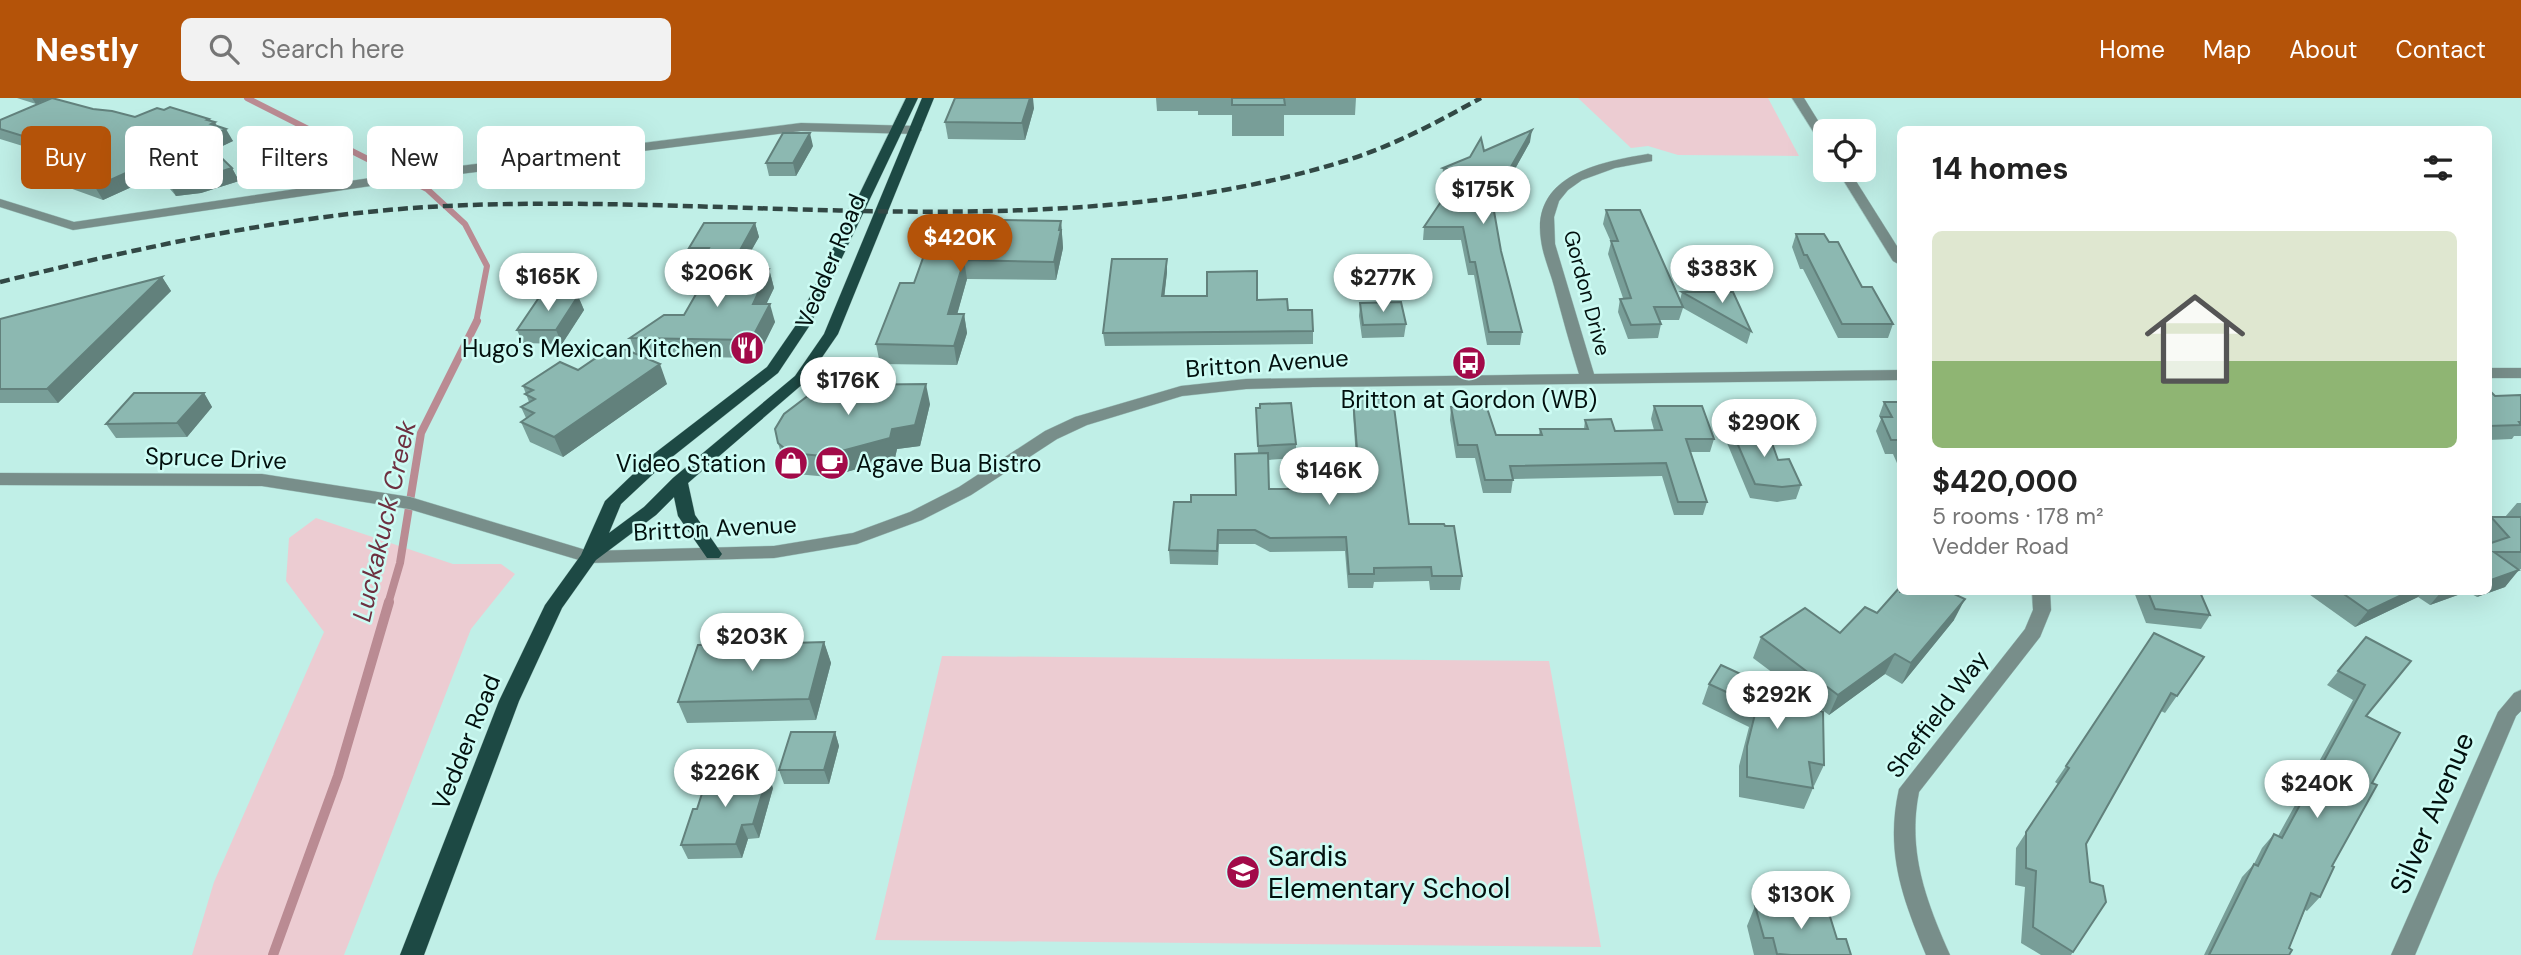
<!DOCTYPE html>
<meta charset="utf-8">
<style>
body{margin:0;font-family:"DM Sans",sans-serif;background:#f2f2f2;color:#222;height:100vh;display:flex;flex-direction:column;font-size:26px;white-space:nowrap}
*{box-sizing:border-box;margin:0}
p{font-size:23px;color:#767676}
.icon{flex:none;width:38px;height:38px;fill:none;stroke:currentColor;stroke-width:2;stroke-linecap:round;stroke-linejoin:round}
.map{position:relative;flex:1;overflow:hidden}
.drawer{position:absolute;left:1897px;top:28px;width:595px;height:469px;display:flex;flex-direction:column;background:#fff;border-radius:10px;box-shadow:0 7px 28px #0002}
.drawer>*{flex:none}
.hud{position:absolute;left:21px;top:28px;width:665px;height:63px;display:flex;gap:14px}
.tools{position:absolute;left:1813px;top:21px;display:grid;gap:14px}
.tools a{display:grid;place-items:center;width:63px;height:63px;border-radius:10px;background:#fff;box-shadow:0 7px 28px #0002;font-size:35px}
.price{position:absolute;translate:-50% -60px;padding:0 16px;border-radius:24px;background:#fff;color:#222;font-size:23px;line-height:46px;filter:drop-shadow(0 2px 4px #0008)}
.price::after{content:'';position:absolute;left:50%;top:42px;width:21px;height:16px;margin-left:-10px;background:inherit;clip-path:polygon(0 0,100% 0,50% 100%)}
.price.active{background:#b45309;color:#fff}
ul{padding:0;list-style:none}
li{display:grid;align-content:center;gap:14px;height:371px;padding:0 35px}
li+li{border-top:2px solid #e0e0e0}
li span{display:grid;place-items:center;height:217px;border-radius:10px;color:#555}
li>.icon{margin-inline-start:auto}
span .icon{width:126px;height:126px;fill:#fffc;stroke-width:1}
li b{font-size:30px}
h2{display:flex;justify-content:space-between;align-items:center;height:84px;padding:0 35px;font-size:30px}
.tag{padding:0 24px;border-radius:10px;background:#fff;box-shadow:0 7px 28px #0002;font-size:24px;line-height:63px}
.tag.active{background:#b45309;color:#fff}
header{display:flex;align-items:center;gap:42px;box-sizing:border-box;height:98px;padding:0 35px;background:#b45309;color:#fff}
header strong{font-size:33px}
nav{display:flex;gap:38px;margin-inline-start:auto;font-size:24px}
.search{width:490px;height:63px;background:#f2f2f2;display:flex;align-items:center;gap:18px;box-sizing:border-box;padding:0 24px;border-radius:10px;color:#767676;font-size:26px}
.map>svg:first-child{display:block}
.green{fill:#ecccd2}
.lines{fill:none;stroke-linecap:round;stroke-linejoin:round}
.stream-far2{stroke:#ba8b93;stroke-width:6}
.stream-far1{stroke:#ba8b93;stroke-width:8}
.stream{stroke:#ba8b93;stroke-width:10}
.minor-casing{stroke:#a2cbc4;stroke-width:1}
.major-casing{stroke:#a2cbc4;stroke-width:1}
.minor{fill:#788e8a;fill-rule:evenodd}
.major{fill:#1d4944;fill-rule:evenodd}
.rail{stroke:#324845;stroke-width:4.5;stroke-dasharray:10 5;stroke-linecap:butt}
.wall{fill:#789e98}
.shaded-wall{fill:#62817c}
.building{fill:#8cb8b1;stroke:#62817c;stroke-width:2}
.labels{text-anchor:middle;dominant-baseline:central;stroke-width:5;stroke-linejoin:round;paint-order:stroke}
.far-street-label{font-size:21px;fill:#02100e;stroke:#cdfcf4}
.street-label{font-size:24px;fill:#02100e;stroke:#cdfcf4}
.poi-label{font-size:24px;fill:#02100e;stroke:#cdfcf4;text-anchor:end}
.water-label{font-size:26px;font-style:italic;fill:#6e3040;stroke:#cdfcf4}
.near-street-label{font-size:28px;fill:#02100e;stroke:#cdfcf4}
.near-poi-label{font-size:28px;fill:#02100e;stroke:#cdfcf4;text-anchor:start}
</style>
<header>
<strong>Nestly</strong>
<div class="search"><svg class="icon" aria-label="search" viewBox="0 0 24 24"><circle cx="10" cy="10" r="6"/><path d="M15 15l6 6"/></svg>Search here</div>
<nav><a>Home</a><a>Map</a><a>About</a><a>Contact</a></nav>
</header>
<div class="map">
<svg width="2521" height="857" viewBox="0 0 2521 857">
<rect width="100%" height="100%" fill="#c0efe7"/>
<g class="green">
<polygon points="1578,0 1768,0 1799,58 1678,57 1648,48 1631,50"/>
<polygon points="316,420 453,466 501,466 515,476 471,531 344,857 192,857 214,784 324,534 286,483 289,440"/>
<polygon points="942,558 1549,563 1601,849 875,842"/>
</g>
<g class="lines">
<polyline class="stream-far2" points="247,0 427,91 465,126 487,168 476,225"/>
<polyline class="stream-far1" points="388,506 400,465 421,335 477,223"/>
<polyline class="stream" points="273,857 338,678 389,504"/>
<g class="minor-casing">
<g id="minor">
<polygon points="1792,0 1804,0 1825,34 1825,47 1821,46"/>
<polygon points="801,25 916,28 922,32 916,36 801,33 404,83 73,132 0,109 0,101 74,124 404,75"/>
<path d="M1648,56L1652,57V63L1615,70L1582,82L1568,92L1559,103L1554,119L1555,146L1594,276L1900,272V282L1313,289L1246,291L1182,298L1087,327L1057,341L971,397L922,422L857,446L774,460L589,465L409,411L262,388L0,387V375L262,376L410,399L589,453L774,448L853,435L910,414L959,389L1045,333L1075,319L1181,288L1246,281L1579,276C1570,247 1562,218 1554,188C1550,173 1543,158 1541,142C1531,77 1600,64 1648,56Z"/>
<polygon points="1837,72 1849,72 1900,153 1900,167 1893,163"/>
<rect x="2488" y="270" width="33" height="10"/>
<path d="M2032,494H2050L2051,512L2040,539L1919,694C1907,753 1926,803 1950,857H1926C1902,799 1885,754 1899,691L2025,531L2033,512Z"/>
<polygon points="2521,592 2521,613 2516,618 2415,857 2391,857 2498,614 2514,595"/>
</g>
</g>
<g class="major-casing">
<polygon id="major" points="906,0 918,0 810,227 778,275 667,363 621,406 609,435 644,409 673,380 795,278 824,236 922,0 934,0 838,236 805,284 688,385 695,417 722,456 719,460 707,460 678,418 674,399 656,417 596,462 562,510 519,603 424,857 400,857 499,603 545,507 581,457 605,403 655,355 767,269 796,227"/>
</g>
<use href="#minor" class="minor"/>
<use href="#major" class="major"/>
<path class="rail" d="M0,184C155,146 310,112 470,107C758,97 1072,150 1351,61C1397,46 1439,23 1481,0"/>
</g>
<g class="wall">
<polygon points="17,0 51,0 36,6"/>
<polygon points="1156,0 1356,0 1355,17 1284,17 1284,38 1232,38 1232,17 1198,17 1198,13 1157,13"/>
<polygon points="1034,10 1025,42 948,41 945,24"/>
<polygon points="93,11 135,19 209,21 233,43 214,52 232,70 239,83 201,95 176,98 158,77 103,102 39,79 31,66 52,57 0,41 0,22"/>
<polygon points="1530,44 1502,94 1490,92 1501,153 1522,234 1520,247 1487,247 1474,177 1468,177 1461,142 1423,142 1424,129 1453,85 1442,83 1443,70 1484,53"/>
<polygon points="813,48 796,78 769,78 766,65"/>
<polygon points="1606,112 1680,202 1682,194 1751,233 1747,246 1683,210 1679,222 1660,222 1661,226 1658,240 1628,241 1618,214 1620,201 1623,200 1608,156 1611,144 1603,126"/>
<polygon points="937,121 1061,123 1063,150 1056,182 967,181 957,216 964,216 967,235 957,267 880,266 876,246 914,185"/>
<polygon points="755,125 759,139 743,167 711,167 710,164 693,163 689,150"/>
<polygon points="1796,136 1829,144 1862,189 1893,226 1888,240 1838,240 1803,171 1800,171 1792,149"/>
<polygon points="1167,161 1167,174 1164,198 1257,202 1288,212 1313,233 1313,246 1105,248 1103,235"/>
<polygon points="769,171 774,190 766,206 775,224 757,260 642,258 667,286 563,359 530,344 521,324 526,320 521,309 529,304 523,288 636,256 630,240 684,217"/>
<polygon points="162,179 171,193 58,305 0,305 0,221"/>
<polygon points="578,198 584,212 562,246 523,245 517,232"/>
<polygon points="1360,205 1406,226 1404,239 1362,240 1359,218"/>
<polygon points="204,295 212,309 187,339 116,340 106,326"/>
<polygon points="2488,295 2495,298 2521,297 2521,338 2514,338 2512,341 2488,342"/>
<polygon points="1353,301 1409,426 1462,478 1460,492 1430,492 1429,483 1374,484 1373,490 1348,490 1345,453 1270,454 1255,446 1219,446 1218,467 1170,466 1169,452 1191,404 1236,397 1258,355 1256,310 1296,346 1296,360 1268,362 1269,391 1353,391 1354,376 1357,376 1353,315"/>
<polygon points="1884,304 1900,304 1900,372 1893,356 1885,356 1876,333 1881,321 1879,318"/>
<polygon points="930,306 920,348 897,351 895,360 829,379 796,376 784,365 778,345"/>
<polygon points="1654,308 1714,341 1710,354 1690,354 1707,404 1703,417 1674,417 1662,378 1513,381 1511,395 1483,395 1475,360 1456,360 1450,322 1451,309 1496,337 1539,337 1540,331 1584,331 1585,322 1615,333 1654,332 1651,321"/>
<polygon points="1731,331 1778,362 1801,387 1796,401 1777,404 1750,400 1727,345"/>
<polygon points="2517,405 2521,405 2521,471 2518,471 2505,489 2477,499 2468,494 2488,494 2488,423 2491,419 2505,419"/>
<polygon points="2134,494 2200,494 2210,517 2201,531 2146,525"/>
<polygon points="2306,494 2466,494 2430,507 2418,499 2355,529"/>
<polygon points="1877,515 1954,522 1902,586 1885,576 1829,617 1753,560 1761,539 1840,535"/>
<polygon points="2366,539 2366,618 2372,685 2332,768 2320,799 2307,813 2305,812 2289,850 2289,857 2204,857 2242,779 2254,766 2262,750 2274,736 2278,738 2353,602 2327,587"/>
<polygon points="824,544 831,565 816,622 687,625 678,604 731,546 733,551 791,550"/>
<polygon points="2204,559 2165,615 2161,613 2086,746 2090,784 2106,804 2071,857 2041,857 2021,845 2025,789 2015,787 2016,750 2058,686 2055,684 2066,668"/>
<polygon points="1721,567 1824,667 1814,688 1813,687 1813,690 1804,711 1739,699 1739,668 1749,629 1702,606 1709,586"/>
<polygon points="835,634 839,648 829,686 784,686 779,672"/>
<polygon points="773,690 759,740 748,741 742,760 688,761 681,747 697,711"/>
<polygon points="1755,808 1837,841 1851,857 1754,857 1747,828"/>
</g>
<g class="shaded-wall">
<polygon points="32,0 51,0 36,6"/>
<polygon points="1030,0 1033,0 1034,10 1025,42 1022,25"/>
<polygon points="209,21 212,26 215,24 220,34 226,31 233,43 210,54 203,42 207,22"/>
<polygon points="1532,32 1530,44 1502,94 1504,81"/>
<polygon points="810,35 813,48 796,78 793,65"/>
<polygon points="150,64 158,77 103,102 95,89"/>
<polygon points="232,70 239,83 201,95 176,98 169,85"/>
<polygon points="1061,123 1063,150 1056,182 1054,164"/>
<polygon points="755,125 759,139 743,167 739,154"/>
<polygon points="1167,161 1167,174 1163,211 1162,198"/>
<polygon points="964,162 967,181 952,235 948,216"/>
<polygon points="769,171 774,190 758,224 753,206"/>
<polygon points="162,179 171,193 58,305 47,291"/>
<polygon points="578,198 584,212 562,246 556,232"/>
<polygon points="770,206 775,224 757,260 751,242"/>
<polygon points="964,216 967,235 957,267 954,248"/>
<polygon points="660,266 667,286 563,359 554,339"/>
<polygon points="926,286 930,306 920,348 897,351 895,360 829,379 823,358 892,331"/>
<polygon points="204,295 212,309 187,339 177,325"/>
<polygon points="2519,472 2505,489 2477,499 2481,494 2488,494 2488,485 2491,482"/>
<polygon points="2408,494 2422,494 2418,499 2355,529 2368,513"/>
<polygon points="2441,494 2466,494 2430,507"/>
<polygon points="1965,501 1954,522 1902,586 1911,565"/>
<polygon points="824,544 831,565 816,622 809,601"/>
<polygon points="1895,556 1885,576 1829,617 1838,597"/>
<polygon points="835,634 839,648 829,686 824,672"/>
<polygon points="768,676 773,690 759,740 753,726"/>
<polygon points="742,727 748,741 742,760 736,746"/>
</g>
<g class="building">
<polygon points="52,0 93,11 112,13 135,19 157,10 164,12 170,9 209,21 207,22 215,24 211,26 226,31 203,42 232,70 194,82 169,85 150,64 95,89 31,66 65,51 0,31 0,22"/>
<polygon points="955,0 1030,0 1022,25 945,24"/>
<polygon points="1232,0 1284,0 1285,7 1232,7"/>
<polygon points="1532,32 1504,81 1488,79 1501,153 1522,234 1489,234 1475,164 1470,164 1463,129 1424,129 1461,74 1443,70 1470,59 1481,40 1484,53"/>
<polygon points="783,35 810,35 793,65 766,65"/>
<polygon points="1606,112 1640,112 1683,209 1654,209 1661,226 1631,227 1620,201 1631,200 1611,143 1618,143"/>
<polygon points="937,121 1061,123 1059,132 1061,132 1054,164 964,162 948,216 964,216 954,248 876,246 900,185 914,185"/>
<polygon points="704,125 755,125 739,154 707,154 709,150 689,150"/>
<polygon points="1796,136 1824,136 1829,144 1838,144 1862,189 1872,189 1893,226 1842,226 1807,157 1804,157"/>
<polygon points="1112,161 1167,161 1162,198 1207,198 1207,174 1257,173 1257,202 1287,201 1288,212 1312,212 1313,233 1103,235"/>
<polygon points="711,170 769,171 753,206 770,206 751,242 630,240 664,217 684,217"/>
<polygon points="162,179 47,291 0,291 0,221"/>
<polygon points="1682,194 1733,194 1751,233"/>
<polygon points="540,198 578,198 556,232 517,232"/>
<polygon points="1401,204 1406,226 1363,227 1360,205"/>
<polygon points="615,247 660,266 554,339 521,324 534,315 521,309 535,301 525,296 533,292 523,288 560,264 578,272"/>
<polygon points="926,286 915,327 892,331 890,340 823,358 790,355 778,345 775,331 784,316 813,294 836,287"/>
<polygon points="2491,294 2495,298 2521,297 2521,324 2519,324 2521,327 2488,328 2488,295"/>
<polygon points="134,295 204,295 177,325 106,326"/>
<polygon points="1353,301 1393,301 1409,426 1444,426 1445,428 1454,428 1462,478 1432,478 1431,469 1374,470 1374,476 1349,476 1346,439 1270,440 1255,432 1218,432 1217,453 1169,452 1174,404 1191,404 1191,397 1236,397 1235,356 1268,355 1269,391 1355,391 1354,376 1359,376"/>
<polygon points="1884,304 1900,304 1900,346 1898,342 1891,342 1881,319 1892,319"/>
<polygon points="1291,305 1296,346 1258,348 1256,310 1260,310 1260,306"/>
<polygon points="1486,307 1496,337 1542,337 1540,331 1588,331 1585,322 1611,321 1615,333 1662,332 1654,308 1702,308 1714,341 1686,341 1707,404 1678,404 1666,365 1510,368 1513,382 1485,382 1477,347 1458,347 1451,309"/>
<polygon points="1731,331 1767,331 1778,362 1789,361 1801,387 1782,389 1755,386"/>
<polygon points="2491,419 2521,419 2521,454 2494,454 2519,472 2491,482 2488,481 2488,446 2509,439"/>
<polygon points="1900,489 1900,494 1950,494 1965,501 1911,565 1895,556 1838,597 1761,539 1805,510 1840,535 1865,509 1877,515"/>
<polygon points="2148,494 2200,494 2210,517 2155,511"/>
<polygon points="2341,494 2408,494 2368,513"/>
<polygon points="2154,535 2204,559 2177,598 2171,595 2086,746 2090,784 2103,788 2106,804 2073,854 2033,829 2036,773 2026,770 2026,734 2069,670 2066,668"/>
<polygon points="2366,539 2411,563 2366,618 2400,635 2372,685 2377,687 2332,768 2334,769 2320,799 2311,795 2289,850 2292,852 2289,857 2209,857 2254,766 2258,768 2274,736 2282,740 2365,587 2338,573"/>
<polygon points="824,544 809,601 678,604 698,547 731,546 729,551 791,550 792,545"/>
<polygon points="1721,567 1823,614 1824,667 1809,664 1813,690 1747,679 1747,648 1757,608 1709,586"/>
<polygon points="791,634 835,634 824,672 779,672"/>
<polygon points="768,676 753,726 742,727 736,746 681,747 693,711 697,711 708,677"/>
<polygon points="1755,808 1827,809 1837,841 1846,841 1851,857 1791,857 1777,856 1773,840 1764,840"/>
</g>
<defs>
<g id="restaurant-disc" transform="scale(1.75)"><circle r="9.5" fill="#a20a49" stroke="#cdfcf4"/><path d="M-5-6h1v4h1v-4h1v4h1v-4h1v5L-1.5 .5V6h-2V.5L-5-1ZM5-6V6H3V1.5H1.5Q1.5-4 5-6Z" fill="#fff"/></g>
<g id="bus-disc" transform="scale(1.75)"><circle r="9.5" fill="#a20a49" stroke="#cdfcf4"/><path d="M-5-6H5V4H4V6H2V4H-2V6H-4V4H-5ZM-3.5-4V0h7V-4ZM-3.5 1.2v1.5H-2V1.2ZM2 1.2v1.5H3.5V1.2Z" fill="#fff"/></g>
<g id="shop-disc" transform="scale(1.75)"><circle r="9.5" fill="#a20a49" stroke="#cdfcf4"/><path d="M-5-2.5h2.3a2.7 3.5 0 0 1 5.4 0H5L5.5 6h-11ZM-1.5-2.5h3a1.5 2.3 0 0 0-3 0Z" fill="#fff"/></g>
<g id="cafe-disc" transform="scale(1.75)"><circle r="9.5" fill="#a20a49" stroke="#cdfcf4"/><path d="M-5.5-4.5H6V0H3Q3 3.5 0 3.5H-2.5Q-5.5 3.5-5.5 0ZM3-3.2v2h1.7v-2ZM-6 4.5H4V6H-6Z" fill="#fff"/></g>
<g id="school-disc" transform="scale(1.75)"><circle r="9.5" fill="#a20a49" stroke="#cdfcf4"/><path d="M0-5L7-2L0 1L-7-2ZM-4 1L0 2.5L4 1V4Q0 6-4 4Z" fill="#fff"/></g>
</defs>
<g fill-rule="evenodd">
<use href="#restaurant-disc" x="747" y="250"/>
<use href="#bus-disc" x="1469" y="265"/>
<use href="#shop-disc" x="791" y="365"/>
<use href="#cafe-disc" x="832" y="365"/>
<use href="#school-disc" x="1243" y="774"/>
</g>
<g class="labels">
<g class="far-street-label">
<text transform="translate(1587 195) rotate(75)">Gordon Drive</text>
</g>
<g class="street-label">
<text transform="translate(830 163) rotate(-67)">Vedder Road</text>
<text transform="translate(1267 265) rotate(-4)">Britton Avenue</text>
<text transform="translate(216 360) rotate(2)">Spruce Drive</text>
<text transform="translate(715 430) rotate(-3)">Britton Avenue</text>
<text transform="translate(1937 616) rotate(-53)">Sheffield Way</text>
<text transform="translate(466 644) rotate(-68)">Vedder Road</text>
</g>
<g class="poi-label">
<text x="722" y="250">Hugo's Mexican Kitchen</text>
<text x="1469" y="301" text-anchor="middle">Britton at Gordon (WB)</text>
<text x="766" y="365">Video Station</text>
<text x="856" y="365" text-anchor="start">Agave Bua Bistro</text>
</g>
<g class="water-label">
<text transform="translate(384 423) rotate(-77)">Luckakuck Creek</text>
</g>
<g class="near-street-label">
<text transform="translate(2432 715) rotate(-67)">Silver Avenue</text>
</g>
<g class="near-poi-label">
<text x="1268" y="758">Sardis<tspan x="1268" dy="32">Elementary School</tspan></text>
</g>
</g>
</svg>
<div class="tools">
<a><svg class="icon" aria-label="locate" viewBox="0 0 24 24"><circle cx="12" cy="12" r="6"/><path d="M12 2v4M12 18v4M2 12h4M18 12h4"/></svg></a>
</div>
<b class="price" style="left:1483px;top:128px">$175K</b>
<b class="price active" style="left:960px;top:176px">$420K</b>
<b class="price" style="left:1722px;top:207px">$383K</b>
<b class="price" style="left:717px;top:211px">$206K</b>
<b class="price" style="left:548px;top:215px">$165K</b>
<b class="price" style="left:1383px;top:216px">$277K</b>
<b class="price" style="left:848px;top:319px">$176K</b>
<b class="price" style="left:1764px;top:361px">$290K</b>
<b class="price" style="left:1329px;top:409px">$146K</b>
<b class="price" style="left:752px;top:575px">$203K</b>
<b class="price" style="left:1777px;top:633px">$292K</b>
<b class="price" style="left:725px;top:711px">$226K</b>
<b class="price" style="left:2317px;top:722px">$240K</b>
<b class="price" style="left:1801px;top:833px">$130K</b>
<div class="hud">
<a class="tag active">Buy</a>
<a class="tag">Rent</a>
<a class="tag">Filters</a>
<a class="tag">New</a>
<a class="tag">Apartment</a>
</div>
<section class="drawer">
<h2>14 homes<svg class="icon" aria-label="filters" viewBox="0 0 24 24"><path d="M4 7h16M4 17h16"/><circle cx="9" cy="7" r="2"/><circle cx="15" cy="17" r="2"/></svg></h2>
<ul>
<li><span style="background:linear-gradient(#dfe7d0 60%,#8fb573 0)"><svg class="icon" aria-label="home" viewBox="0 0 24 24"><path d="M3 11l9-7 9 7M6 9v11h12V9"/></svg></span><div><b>$420,000</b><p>5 rooms · 178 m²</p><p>Vedder Road</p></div></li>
</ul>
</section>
</div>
